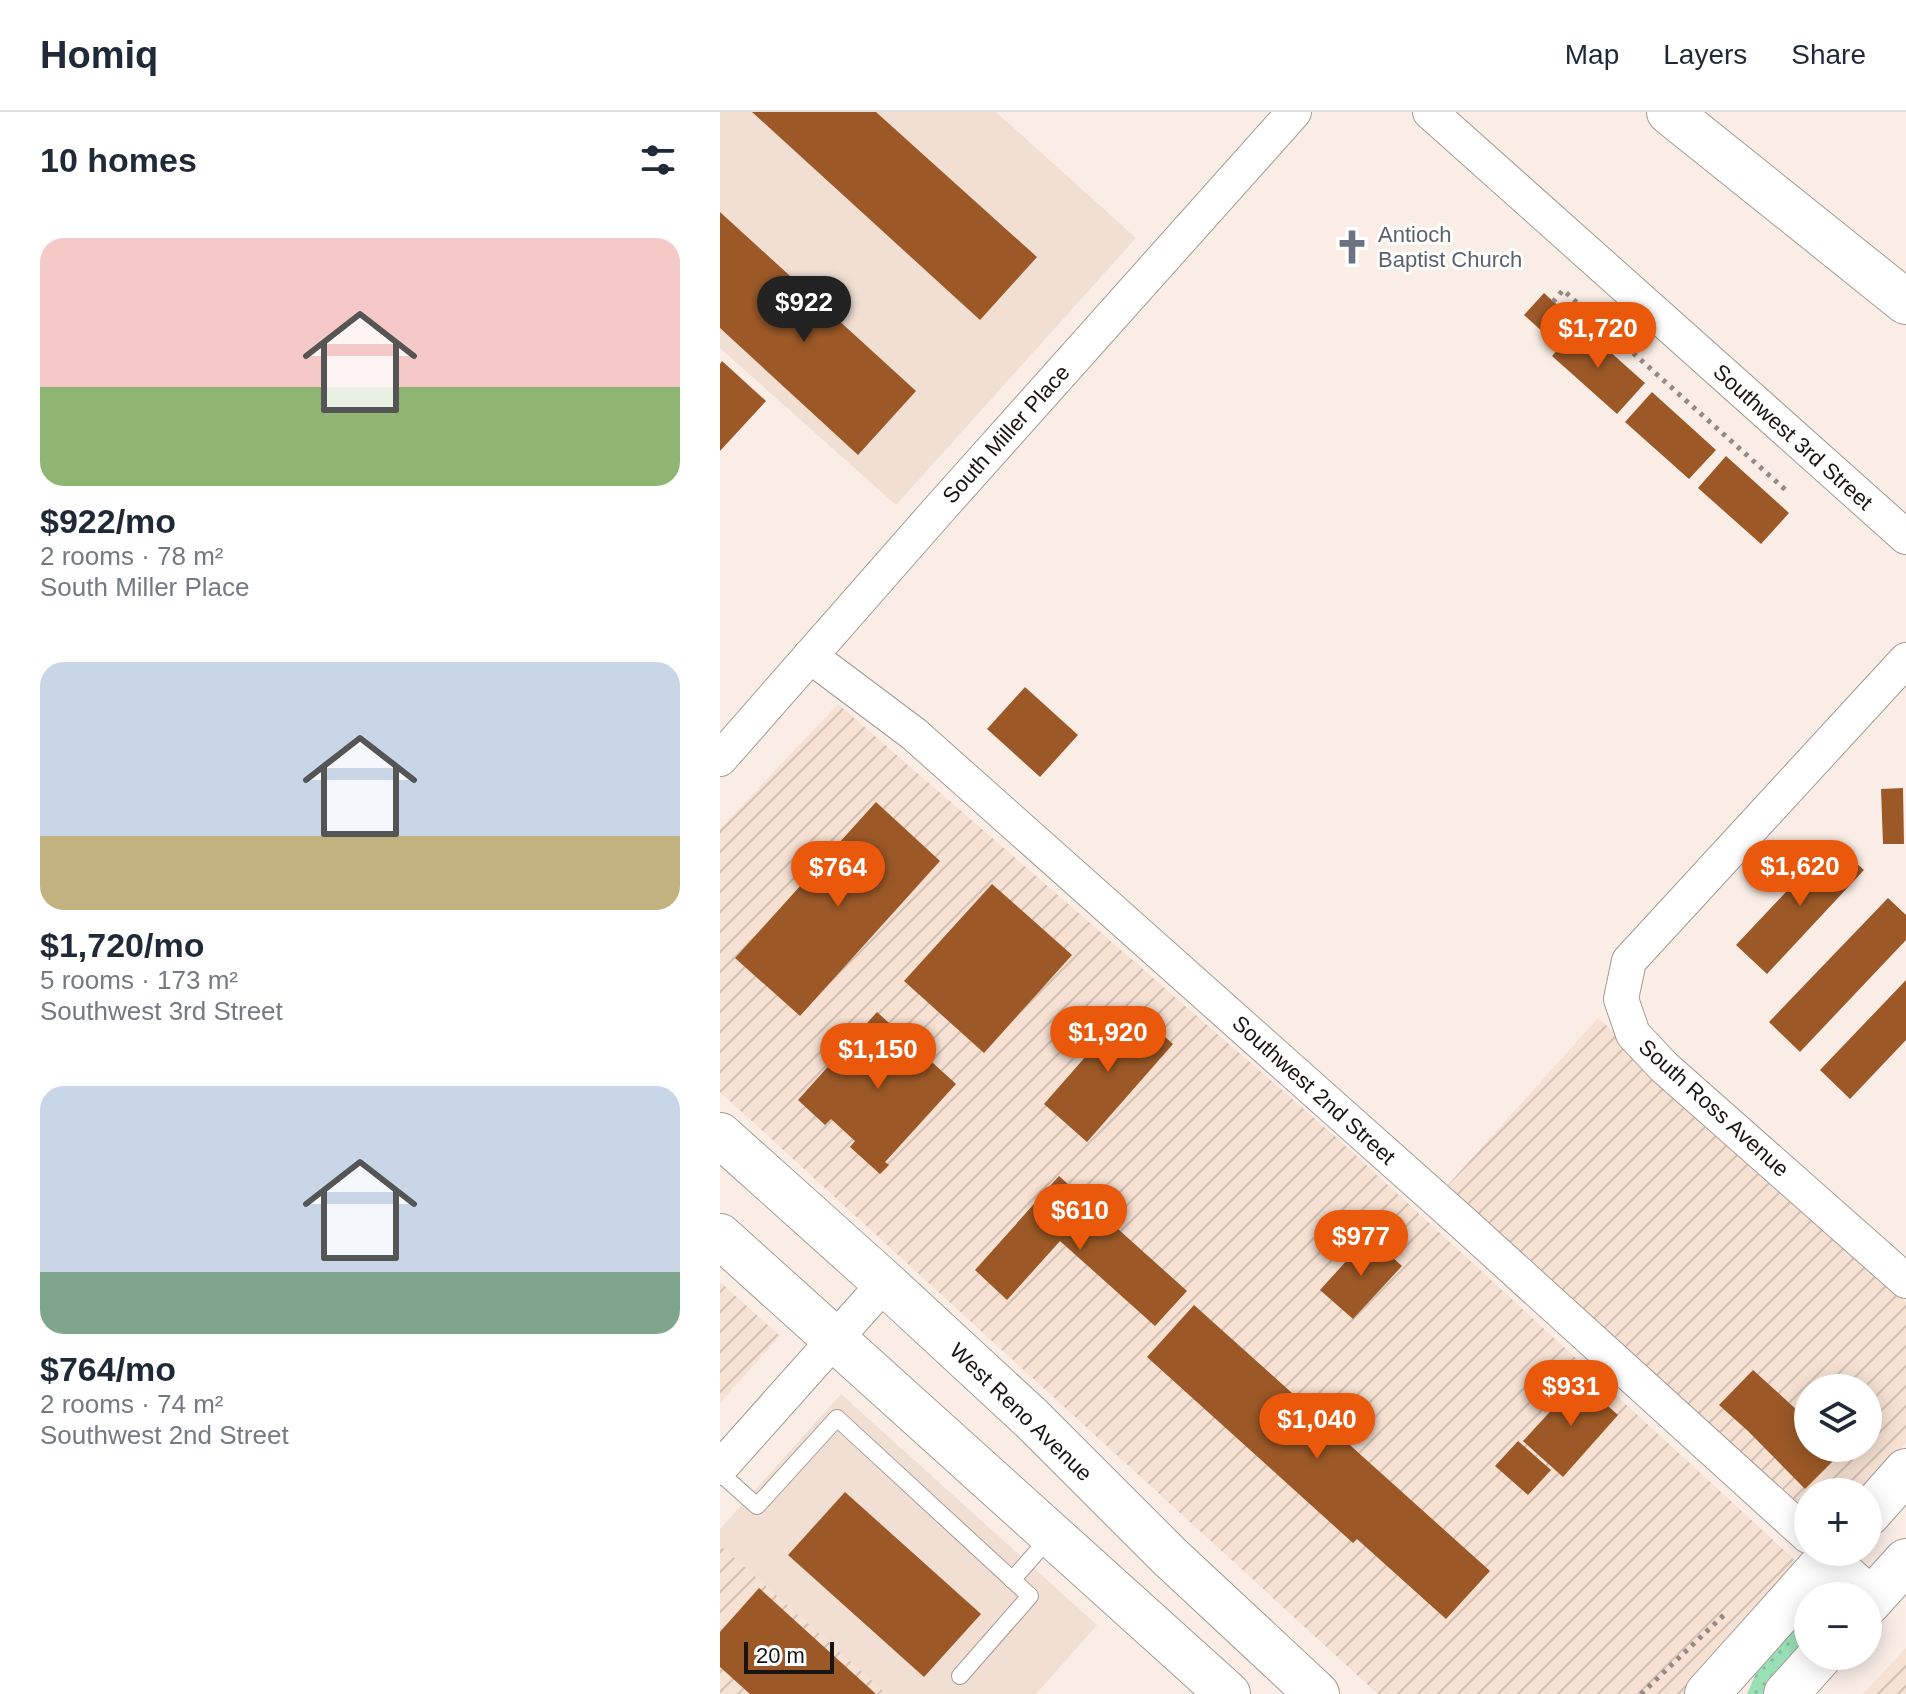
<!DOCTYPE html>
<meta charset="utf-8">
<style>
body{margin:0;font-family:Helvetica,sans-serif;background:#f2f2f3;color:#1f2937;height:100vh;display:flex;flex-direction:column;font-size:30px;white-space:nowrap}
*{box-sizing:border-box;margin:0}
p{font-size:26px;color:#747a83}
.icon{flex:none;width:44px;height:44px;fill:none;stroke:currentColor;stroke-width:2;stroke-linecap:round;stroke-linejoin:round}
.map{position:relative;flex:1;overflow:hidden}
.drawer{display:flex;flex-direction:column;background:#fff;width:720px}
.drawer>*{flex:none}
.tools{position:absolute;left:1074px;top:1262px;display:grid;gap:16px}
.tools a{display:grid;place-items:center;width:88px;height:88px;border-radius:50%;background:#fff;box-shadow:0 4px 20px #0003;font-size:40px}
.scale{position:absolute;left:24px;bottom:20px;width:90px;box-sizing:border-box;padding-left:8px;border:4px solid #181412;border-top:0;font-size:22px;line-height:28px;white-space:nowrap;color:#181412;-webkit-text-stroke:6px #fff;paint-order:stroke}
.price{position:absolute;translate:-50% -68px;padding:0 18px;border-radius:28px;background:#ea580c;color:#fff;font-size:26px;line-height:52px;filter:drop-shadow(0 2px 4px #0008)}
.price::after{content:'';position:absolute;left:50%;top:48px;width:24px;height:18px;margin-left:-12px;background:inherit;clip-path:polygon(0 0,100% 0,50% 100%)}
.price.on{background:#222;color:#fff}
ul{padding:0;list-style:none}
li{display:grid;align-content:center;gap:16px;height:424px;padding:0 40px}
li span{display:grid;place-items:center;height:248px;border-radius:24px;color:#555}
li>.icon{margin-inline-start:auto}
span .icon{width:144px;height:144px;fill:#fffc;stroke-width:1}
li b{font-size:34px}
h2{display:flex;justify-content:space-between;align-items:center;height:96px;padding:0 40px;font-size:34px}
header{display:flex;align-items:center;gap:48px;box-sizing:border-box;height:112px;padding:0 40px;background:#fff;border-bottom:2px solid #e0e1e3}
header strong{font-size:38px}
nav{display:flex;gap:44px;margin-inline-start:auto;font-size:28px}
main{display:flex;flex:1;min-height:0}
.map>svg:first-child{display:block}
.built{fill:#f1dfd3}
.industrial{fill:url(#industrial-furrows);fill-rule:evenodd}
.grass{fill:url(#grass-dots)}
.building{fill:#9c5927}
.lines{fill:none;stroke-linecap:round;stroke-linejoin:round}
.lane-casing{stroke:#a59a94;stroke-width:18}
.street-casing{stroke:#a59a94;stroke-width:36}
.secondary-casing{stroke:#a59a94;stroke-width:46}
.primary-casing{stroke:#a59a94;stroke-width:46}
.path{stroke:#938a85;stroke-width:5;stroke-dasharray:4 6;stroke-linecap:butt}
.lane{stroke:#fff;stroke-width:16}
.street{stroke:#fff;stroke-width:34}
.secondary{stroke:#fff;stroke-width:44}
.primary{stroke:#fff;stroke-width:44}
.labels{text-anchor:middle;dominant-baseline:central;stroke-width:6;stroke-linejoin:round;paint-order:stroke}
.worship-label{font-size:22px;fill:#5b616d;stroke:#fff;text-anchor:start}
.street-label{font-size:22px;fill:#181412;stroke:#fff}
</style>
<header>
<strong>Homiq</strong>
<nav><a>Map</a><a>Layers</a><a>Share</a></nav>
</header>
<main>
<section class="drawer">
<h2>10 homes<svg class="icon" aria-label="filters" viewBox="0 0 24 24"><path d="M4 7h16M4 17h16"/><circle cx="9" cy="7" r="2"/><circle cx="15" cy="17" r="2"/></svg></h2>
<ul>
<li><span style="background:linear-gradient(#f6c9c9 60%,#8fb573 0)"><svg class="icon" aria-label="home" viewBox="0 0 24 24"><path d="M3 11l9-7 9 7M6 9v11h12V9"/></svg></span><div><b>$922/mo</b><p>2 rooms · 78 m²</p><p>South Miller Place</p></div></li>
<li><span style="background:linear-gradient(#c9d6e8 70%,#c2b280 0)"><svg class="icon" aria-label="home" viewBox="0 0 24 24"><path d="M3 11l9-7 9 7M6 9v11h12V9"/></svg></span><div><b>$1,720/mo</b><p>5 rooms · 173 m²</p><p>Southwest 3rd Street</p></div></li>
<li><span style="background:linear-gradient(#c9d6e8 75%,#7fa58c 0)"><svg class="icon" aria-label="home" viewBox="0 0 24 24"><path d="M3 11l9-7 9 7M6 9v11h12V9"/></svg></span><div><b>$764/mo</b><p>2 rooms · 74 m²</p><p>Southwest 2nd Street</p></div></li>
</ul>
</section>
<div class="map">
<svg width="1186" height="1582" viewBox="0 0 1186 1582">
<defs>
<pattern id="industrial-furrows" width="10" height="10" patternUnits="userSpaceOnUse" patternTransform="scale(2)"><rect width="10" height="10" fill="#f6e1d3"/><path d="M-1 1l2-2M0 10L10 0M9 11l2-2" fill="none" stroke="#d2c0b4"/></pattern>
<pattern id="grass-dots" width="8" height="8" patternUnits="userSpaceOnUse" patternTransform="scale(2)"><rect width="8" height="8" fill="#9ae0b6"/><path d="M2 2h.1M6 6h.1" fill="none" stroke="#84bf9b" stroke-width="1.8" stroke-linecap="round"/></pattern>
</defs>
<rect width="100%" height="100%" fill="#f9ede6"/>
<g class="built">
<polygon points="0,0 276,0 416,126 176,393 0,236"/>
<polygon points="121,1282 377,1513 316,1582 167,1582 0,1433 0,1417"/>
</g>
<g class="industrial">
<polygon points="118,592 618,1027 1079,1452 964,1582 658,1582 0,980 0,717"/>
<path d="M878,906L1186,1190V1331L1140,1380H1088V1401L727,1074ZM1088,1276H1148V1336H1088Z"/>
<polygon points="0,1170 60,1224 0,1291"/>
<polygon points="0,1433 167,1582 0,1582"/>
<polygon points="1186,1536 1186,1582 1143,1582"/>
</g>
<polygon class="grass" points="1088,1500 1088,1530 1042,1582 1027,1582 1037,1559"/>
<g class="building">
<polygon points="32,0 156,0 317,145 260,208"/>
<polygon points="0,100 196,279 138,343 0,216"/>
<polygon points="824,181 844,199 824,221 804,203"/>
<polygon points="860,213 925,271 897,302 832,244"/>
<polygon points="2,249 46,289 0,339 0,252"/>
<polygon points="932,280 996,338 969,367 905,310"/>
<polygon points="1006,344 1069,401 1041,432 978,376"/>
<polygon points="305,575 358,623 320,665 267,617"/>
<polygon points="1183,676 1184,732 1163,732 1161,677"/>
<polygon points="156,690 220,749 80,904 15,846"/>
<polygon points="1113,730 1144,758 1047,862 1016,833"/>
<polygon points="272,772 352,843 264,941 184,869"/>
<polygon points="1168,786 1186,803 1186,828 1080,940 1049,910"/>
<polygon points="1186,868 1186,928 1130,987 1100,958"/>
<polygon points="410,894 453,932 367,1030 324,992"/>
<polygon points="157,900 236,972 165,1050 169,1053 160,1062 130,1035 135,1029 111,1007 105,1013 78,988"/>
<polygon points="339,1064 467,1179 435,1214 340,1129 287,1188 255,1158"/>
<polygon points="649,1124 682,1154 633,1207 600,1178"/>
<polygon points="474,1193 770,1459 726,1507 637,1427 633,1431 427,1245"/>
<polygon points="1033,1258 1088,1308 1088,1336 1117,1336 1122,1340 1085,1377 1028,1319 999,1293"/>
<polygon points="859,1268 898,1303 843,1365 803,1329"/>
<polygon points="798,1329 831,1358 808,1383 775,1354"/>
<polygon points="125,1380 261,1502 204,1565 68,1443"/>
<polygon points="39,1476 156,1582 30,1582 0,1555 0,1520"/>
</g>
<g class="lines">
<g class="lane-casing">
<g id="lane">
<polyline points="0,1361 37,1394 117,1306 310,1484 240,1564"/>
<polyline points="292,1468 331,1424"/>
</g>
</g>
<g class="street-casing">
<g id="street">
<polyline points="710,0 1186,425"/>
<polyline points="90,544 194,622 742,1110 1088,1424"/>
<polyline points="1186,548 909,849 901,887 913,922 944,955 1186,1169"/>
<polyline points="0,647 222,394 574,0"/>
<polyline points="0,1356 165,1171"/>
<polyline points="1105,1440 1154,1484"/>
</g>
</g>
<g class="secondary-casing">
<g id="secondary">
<polyline points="949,0 1186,190"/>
<polyline points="1148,1402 1186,1359"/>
<polyline points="1148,1491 1186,1449"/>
<polyline points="987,1582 1114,1440"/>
<polyline points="1066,1582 1100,1544"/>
</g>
</g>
<g class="primary-casing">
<g id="primary">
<polyline points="0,1023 165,1171 311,1306 449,1444 597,1582"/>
<polyline points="0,1124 508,1582"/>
</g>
</g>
<g class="path">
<polyline points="833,190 843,178 1069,381"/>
<polyline points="921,1582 1007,1500"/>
</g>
<use href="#lane" class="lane"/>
<use href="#street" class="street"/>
<use href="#secondary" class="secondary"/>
<use href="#primary" class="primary"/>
</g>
<defs>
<g id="church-bare" transform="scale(2.76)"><path d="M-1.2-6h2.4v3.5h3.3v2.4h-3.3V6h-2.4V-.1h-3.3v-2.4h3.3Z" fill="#6b7280" stroke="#fff" stroke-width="2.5" paint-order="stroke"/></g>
</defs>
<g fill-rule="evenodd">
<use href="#church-bare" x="632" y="135"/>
</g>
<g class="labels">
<g class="worship-label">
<text x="658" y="122">Antioch<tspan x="658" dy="25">Baptist Church</tspan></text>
</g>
<g class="street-label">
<text transform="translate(286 322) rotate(-48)">South Miller Place</text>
<text transform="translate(1073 325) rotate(42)">Southwest 3rd Street</text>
<text transform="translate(594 978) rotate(42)">Southwest 2nd Street</text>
<text transform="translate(994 996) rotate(42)">South Ross Avenue</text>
<text transform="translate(301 1300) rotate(44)">West Reno Avenue</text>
</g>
</g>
</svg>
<div class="tools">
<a><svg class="icon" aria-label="layers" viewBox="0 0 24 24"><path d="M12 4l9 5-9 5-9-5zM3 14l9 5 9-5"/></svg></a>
<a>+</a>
<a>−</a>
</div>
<div class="scale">20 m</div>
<b class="price on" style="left:84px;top:232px">$922</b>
<b class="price" style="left:878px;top:258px">$1,720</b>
<b class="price" style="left:1080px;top:796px">$1,620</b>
<b class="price" style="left:118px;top:797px">$764</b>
<b class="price" style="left:388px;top:962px">$1,920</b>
<b class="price" style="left:158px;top:979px">$1,150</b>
<b class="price" style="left:360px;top:1140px">$610</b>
<b class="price" style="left:641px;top:1166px">$977</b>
<b class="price" style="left:851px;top:1316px">$931</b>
<b class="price" style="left:597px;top:1349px">$1,040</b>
</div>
</main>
